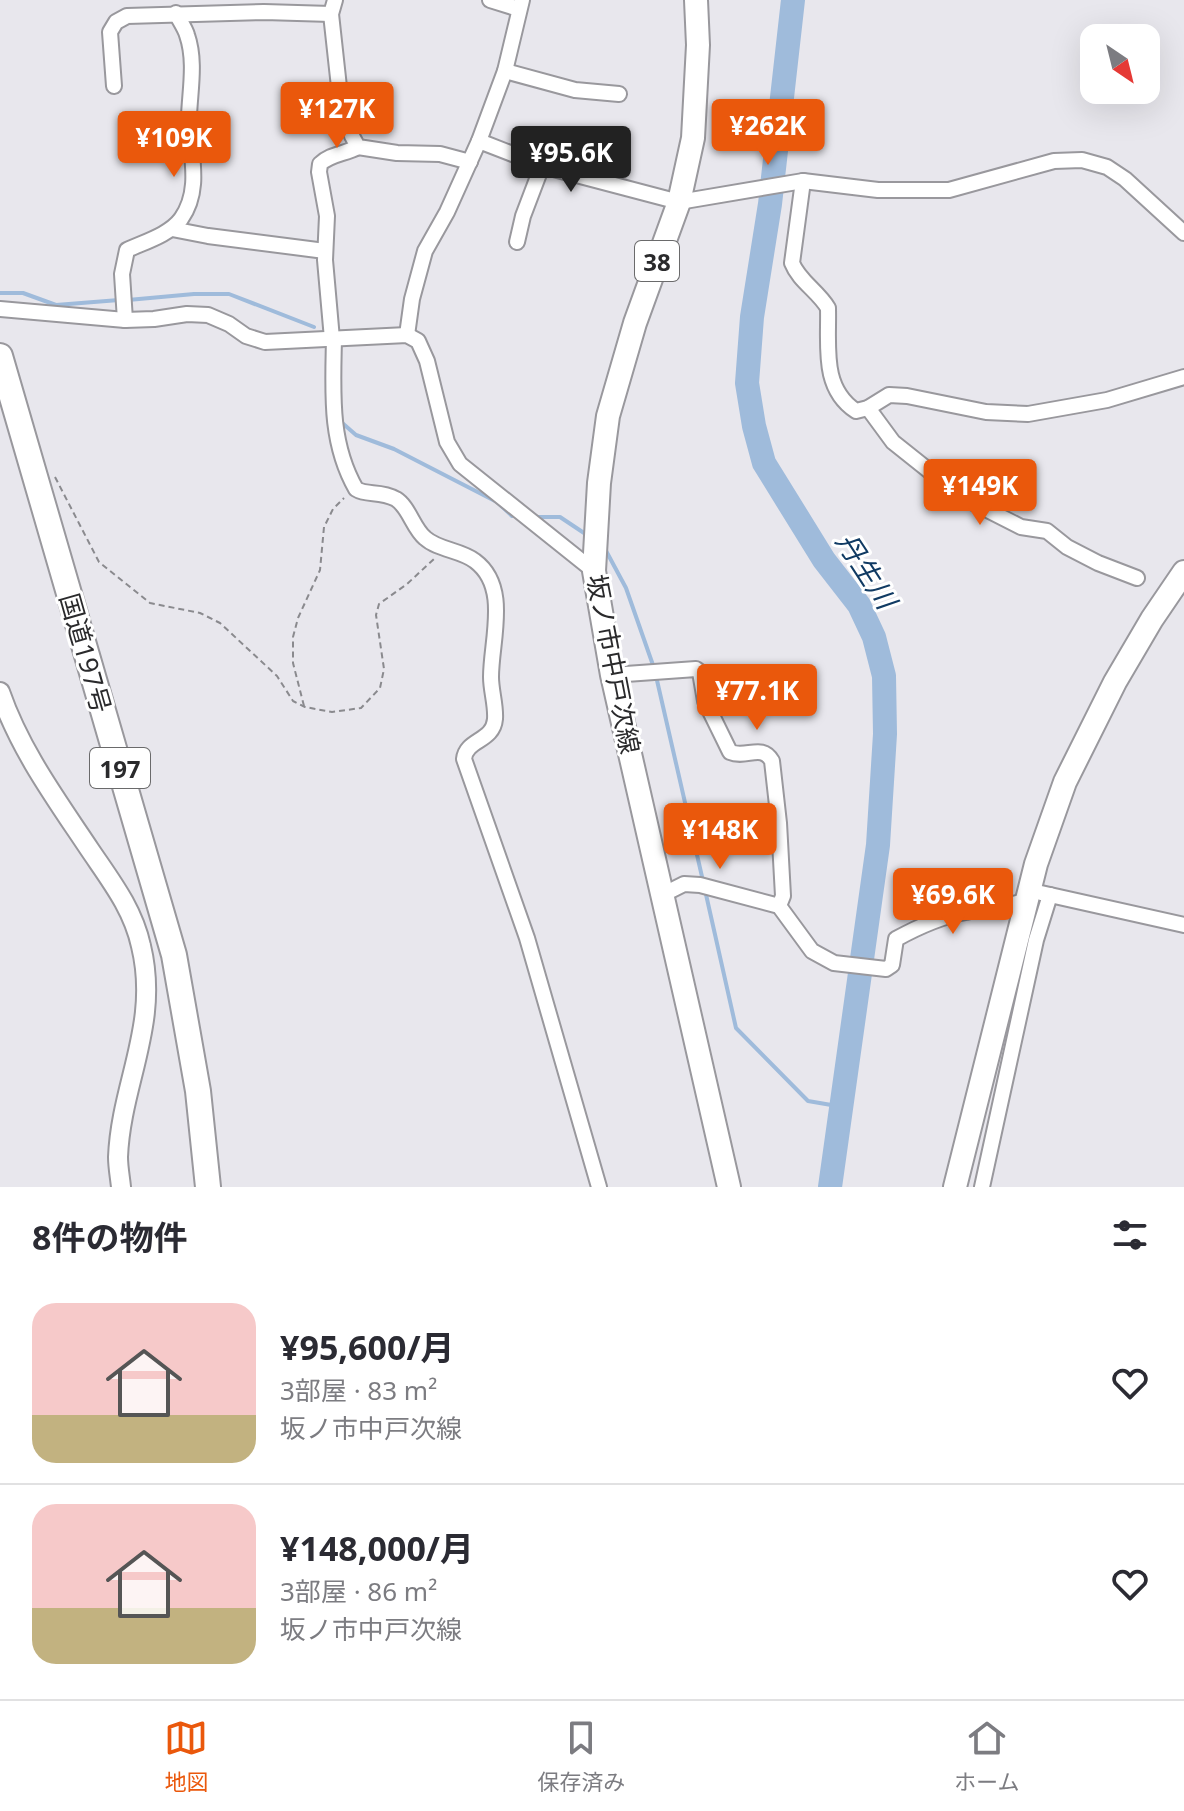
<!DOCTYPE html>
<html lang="ja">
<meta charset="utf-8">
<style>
body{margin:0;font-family:"Noto Sans","Noto Sans JP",sans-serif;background:#f2f2f3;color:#2b2b33;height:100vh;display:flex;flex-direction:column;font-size:30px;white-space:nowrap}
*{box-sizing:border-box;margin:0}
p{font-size:26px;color:#7c7c81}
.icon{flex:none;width:44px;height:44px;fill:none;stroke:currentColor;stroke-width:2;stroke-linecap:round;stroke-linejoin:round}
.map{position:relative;height:1187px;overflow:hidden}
.drawer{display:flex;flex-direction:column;background:#fff;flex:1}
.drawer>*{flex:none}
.needle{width:52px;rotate:145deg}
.buttons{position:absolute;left:1080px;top:24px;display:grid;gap:16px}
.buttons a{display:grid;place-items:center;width:80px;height:80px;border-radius:16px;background:#fff;box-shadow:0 8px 32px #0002;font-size:40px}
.price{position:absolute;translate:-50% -68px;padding:0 18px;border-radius:8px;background:#ea580c;color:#fff;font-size:26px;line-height:52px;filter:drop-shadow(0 2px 4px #0008)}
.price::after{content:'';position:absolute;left:50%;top:48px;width:24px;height:18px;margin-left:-12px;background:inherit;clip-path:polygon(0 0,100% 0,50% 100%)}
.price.active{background:#222;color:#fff}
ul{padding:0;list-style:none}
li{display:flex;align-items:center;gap:24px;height:200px;padding:0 32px}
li+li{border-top:2px solid #e1e1e2}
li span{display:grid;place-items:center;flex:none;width:224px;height:160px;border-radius:24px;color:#555}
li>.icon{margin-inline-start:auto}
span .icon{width:96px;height:96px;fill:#fffc;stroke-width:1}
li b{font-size:34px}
h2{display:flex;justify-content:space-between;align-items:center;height:96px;padding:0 32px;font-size:34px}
.tabs{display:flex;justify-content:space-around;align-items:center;height:112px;border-top:2px solid #e1e1e2;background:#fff;font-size:22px;color:#7c7c81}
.tabs a{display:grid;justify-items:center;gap:4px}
.tabs .active{color:#ea580c}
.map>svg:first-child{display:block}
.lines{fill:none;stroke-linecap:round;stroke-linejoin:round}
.stream{stroke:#9fbbdb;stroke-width:4}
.river{stroke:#9fbbdb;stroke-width:24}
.minor-casing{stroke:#99989d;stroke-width:18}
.tertiary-casing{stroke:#99989d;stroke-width:22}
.primary-casing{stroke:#99989d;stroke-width:26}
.trunk-casing{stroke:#99989d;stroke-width:28}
.path{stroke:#8a8a8e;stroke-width:2;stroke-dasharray:6 4;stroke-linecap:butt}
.minor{stroke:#fff;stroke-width:14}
.tertiary{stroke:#fff;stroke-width:18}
.primary{stroke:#fff;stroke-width:22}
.trunk{stroke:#fff;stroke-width:24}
.labels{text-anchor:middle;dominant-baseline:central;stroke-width:6;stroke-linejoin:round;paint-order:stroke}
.shield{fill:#fff;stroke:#6a6a6b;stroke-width:2}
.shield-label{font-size:24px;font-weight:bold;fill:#2a2a2c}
.street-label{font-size:26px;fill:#2a2a2c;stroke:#fff}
.water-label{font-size:28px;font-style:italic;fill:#103a63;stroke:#fff}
</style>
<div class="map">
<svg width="1184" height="1187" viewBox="0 0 1184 1187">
<rect width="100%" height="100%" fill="#e8e7ed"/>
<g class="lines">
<g class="stream">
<polyline points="0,293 23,293 56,305 119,300"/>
<polyline points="128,300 194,294 229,294 314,327"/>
<polyline points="340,421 356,435 394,449 497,502 512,516 517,516"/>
<polyline points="533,517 560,517 587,535"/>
<polyline points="604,547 626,588 654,668"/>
<polyline points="656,676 703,881"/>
<polyline points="705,890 736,1028 808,1101 843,1107"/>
</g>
<polyline class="river" points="793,0 770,204 752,317 747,383 754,426 764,463 824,560 859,605 874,637 884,676 885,734 878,845 830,1187"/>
<g class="minor-casing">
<g id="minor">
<polyline points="335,0 331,14 339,87 352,136 358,147 397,153 440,154 470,162"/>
<polyline points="490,0 519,9"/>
<polyline points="505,71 575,90 619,94"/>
<polyline points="114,86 110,32 116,22 127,16 264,12 331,14"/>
<polyline points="479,141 546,167 679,202 803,181 878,190 949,190 1054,161 1082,160 1107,167 1125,179 1184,233"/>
<path d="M803,181L792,263C799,281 818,291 828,308C829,346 821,388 856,411L868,408L889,395L907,396L986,412L1028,414L1107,400L1184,377"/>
<polyline points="172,229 208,236 325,251"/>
<polyline points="517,242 523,216 542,166"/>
<polyline points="0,309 125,320 154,319 187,314 208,315 229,324 246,336 265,342 407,335 418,341 427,361 447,442 460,464 594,571"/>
<path d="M125,320L122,274L127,250C144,242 169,235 181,219C203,188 189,151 189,116C190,90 196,61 187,35C185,28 179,20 176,13"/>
<polyline points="407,335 412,299 425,251 447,212 479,141 505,71 522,0"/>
<path d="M334,338C333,391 329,442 356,489C367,496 380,490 396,499C409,507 413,528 425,538C438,550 461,550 475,561C510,587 491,640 491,677C491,691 496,705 495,719C493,742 466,739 464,759L527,938L599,1187"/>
<path d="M332,339L325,260L327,216L319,172L320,164C330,154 345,154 358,147"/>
<polyline points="868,408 893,442 962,497 1021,527 1047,531 1067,547 1098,563 1137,578"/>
<path d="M612,675L696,669L700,672L705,701L730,752C746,759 762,743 772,761L779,823L783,896L779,906"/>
<polyline points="1041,893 1184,925"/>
<path d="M664,894L684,884L700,885L779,906L812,951L834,963L886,969L892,965L896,939C916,928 943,916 966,912C987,907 1006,908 1027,900"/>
<polyline points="982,1187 1036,940 1050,895"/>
</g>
</g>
<g class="tertiary-casing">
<path id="tertiary" d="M0,692C20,750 56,799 90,850C111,881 133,909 141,946C160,1024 121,1083 118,1157C118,1167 120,1177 121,1187"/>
</g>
<g class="primary-casing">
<g id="primary">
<polyline points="696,0 698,45 693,138 679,202 635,323 608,416 599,483 594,571 612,675 729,1187"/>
<polyline points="955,1187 1036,864 1065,782 1115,682 1152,619 1184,572"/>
</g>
</g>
<g class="trunk-casing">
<polyline id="trunk" points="0,356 174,955 198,1091 208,1187"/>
</g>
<g class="path">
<polyline points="55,477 99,562 150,603 200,613 220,623 277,676 293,701 305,707 332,712 361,708 380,688 384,669 376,615 379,604 407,584 434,559"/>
<polyline points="304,706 293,663 293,637 298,618 320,570 324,527 333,509 344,498"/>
</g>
<use href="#minor" class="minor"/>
<use href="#tertiary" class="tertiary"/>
<use href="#primary" class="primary"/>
<use href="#trunk" class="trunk"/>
</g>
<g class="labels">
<g class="shield">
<rect x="635" y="241" width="44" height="40" rx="6"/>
<rect x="90" y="748" width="60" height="40" rx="6"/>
</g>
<g class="shield-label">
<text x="657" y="261">38</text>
<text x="120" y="768">197</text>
</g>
<g class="street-label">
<text transform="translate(86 653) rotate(74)">国道197号</text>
<text transform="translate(614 664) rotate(79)">坂ノ市中戸次線</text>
</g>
<g class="water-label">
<text transform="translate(867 570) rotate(57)">丹生川</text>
</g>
</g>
</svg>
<div class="buttons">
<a><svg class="needle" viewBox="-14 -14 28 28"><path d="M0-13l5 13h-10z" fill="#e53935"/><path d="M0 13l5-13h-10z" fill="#7c7c81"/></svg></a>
</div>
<b class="price" style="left:337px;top:150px">¥127K</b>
<b class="price" style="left:768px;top:167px">¥262K</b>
<b class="price" style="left:174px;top:179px">¥109K</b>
<b class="price active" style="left:571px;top:194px">¥95.6K</b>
<b class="price" style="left:980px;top:527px">¥149K</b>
<b class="price" style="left:757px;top:732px">¥77.1K</b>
<b class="price" style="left:720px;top:871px">¥148K</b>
<b class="price" style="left:953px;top:936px">¥69.6K</b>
</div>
<section class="drawer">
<h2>8件の物件<svg class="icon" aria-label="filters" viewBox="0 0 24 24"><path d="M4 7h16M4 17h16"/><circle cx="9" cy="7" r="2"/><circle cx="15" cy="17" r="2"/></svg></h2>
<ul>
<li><span style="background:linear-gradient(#f6c9c9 70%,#c2b280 0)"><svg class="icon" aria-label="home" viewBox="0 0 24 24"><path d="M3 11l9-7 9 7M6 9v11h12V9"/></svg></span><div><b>¥95,600/月</b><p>3部屋 · 83 m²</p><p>坂ノ市中戸次線</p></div><svg class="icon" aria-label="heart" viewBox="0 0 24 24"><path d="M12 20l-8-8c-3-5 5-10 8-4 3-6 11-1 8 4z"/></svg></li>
<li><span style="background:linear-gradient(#f6c9c9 65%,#c2b280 0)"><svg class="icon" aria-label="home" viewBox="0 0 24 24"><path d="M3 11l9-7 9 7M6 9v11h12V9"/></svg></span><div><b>¥148,000/月</b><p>3部屋 · 86 m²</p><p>坂ノ市中戸次線</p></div><svg class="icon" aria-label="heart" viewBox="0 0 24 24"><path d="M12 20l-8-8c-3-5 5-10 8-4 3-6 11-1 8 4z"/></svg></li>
</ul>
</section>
<nav class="tabs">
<a class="active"><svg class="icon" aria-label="map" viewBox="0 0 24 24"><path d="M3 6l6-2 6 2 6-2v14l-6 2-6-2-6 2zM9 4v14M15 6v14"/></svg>地図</a>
<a><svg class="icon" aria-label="saved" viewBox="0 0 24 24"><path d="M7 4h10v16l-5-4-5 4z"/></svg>保存済み</a>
<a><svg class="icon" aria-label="home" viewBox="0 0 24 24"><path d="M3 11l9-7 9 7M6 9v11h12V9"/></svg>ホーム</a>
</nav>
